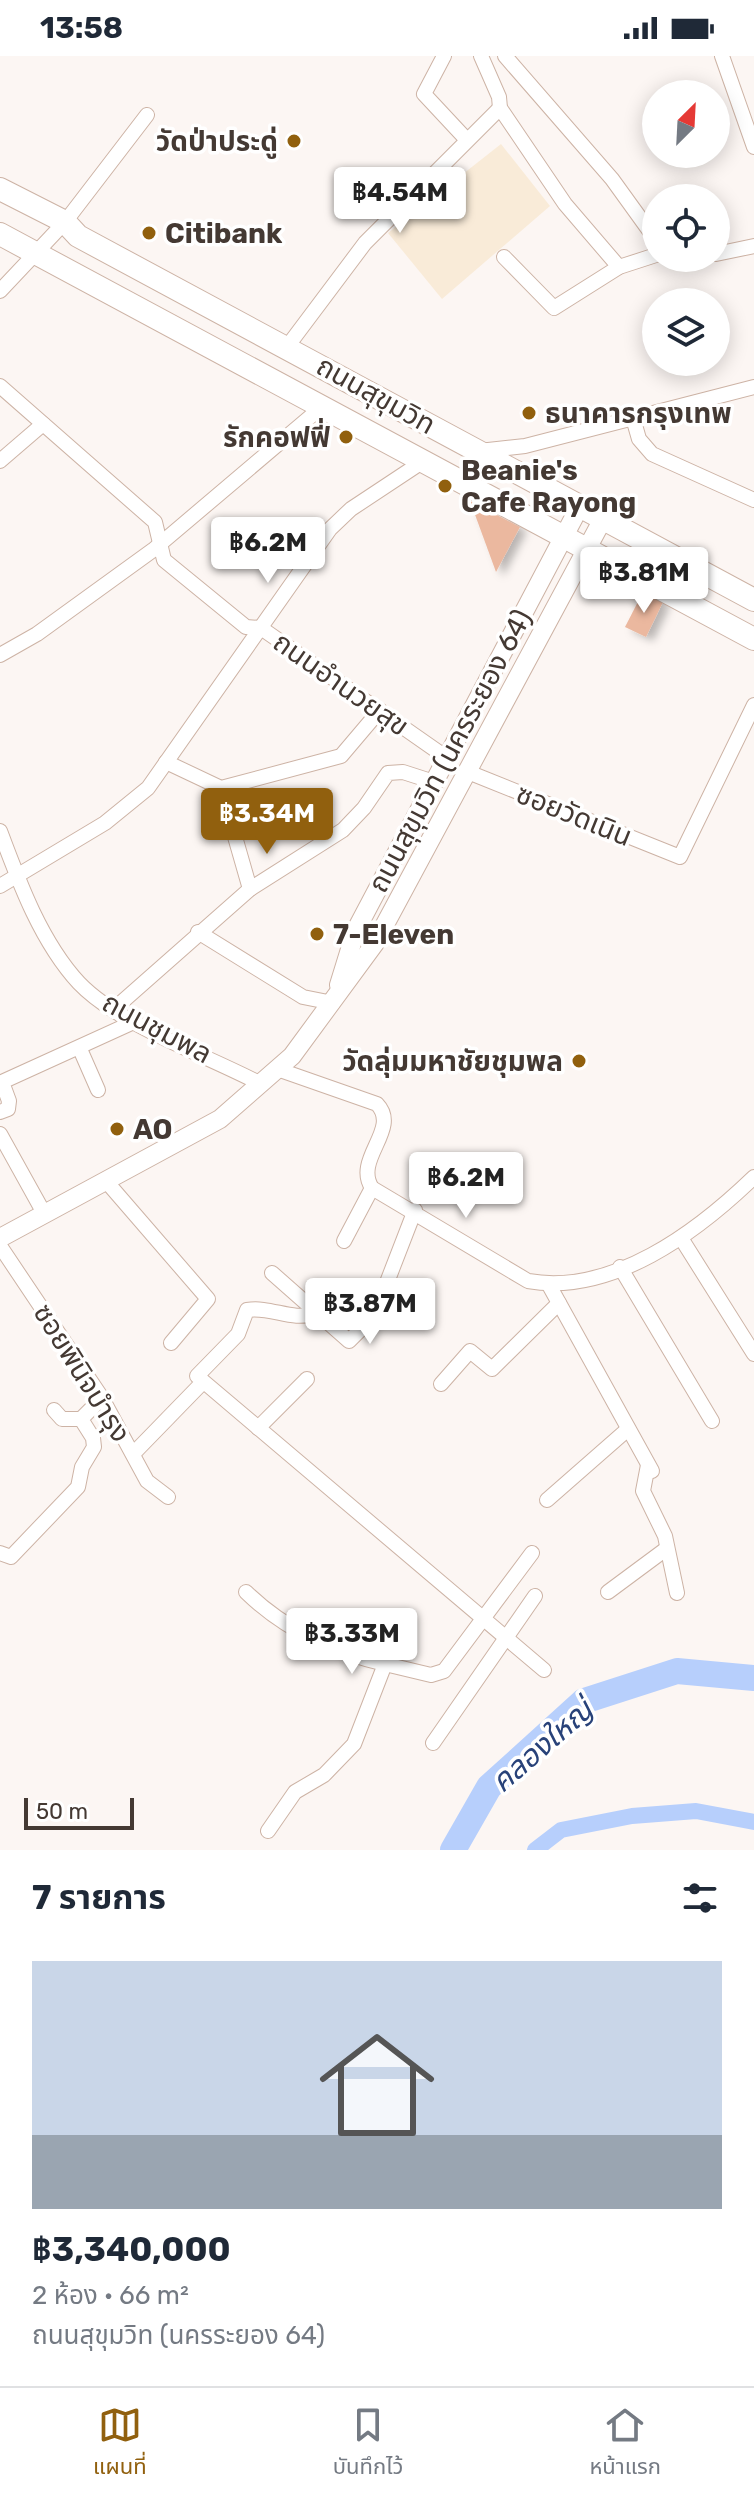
<!DOCTYPE html>
<html lang="th">
<meta charset="utf-8">
<style>
body{margin:0;font-family:Rubik,"Noto Sans Thai",sans-serif;background:#f6f6f7;color:#1f2937;height:100vh;display:flex;flex-direction:column;font-size:30px;white-space:nowrap}
*{box-sizing:border-box;margin:0}
p{font-size:26px;color:#747a83}
.icon{flex:none;width:44px;height:44px;fill:none;stroke:currentColor;stroke-width:2;stroke-linecap:round;stroke-linejoin:round}
.map{position:relative;height:1794px;overflow:hidden}
.side{display:flex;flex-direction:column;background:#fff;flex:1}
.side>*{flex:none}
.needle{width:52px;rotate:24deg}
.buttons{position:absolute;left:642px;top:24px;display:grid;gap:16px}
.buttons a{display:grid;place-items:center;width:88px;height:88px;border-radius:50%;background:#fff;box-shadow:0 4px 20px #0003;font-size:40px}
.scale{position:absolute;left:24px;bottom:20px;width:110px;box-sizing:border-box;padding-left:8px;border:4px solid #443933;border-top:0;font-size:22px;line-height:28px;white-space:nowrap;color:#443933;-webkit-text-stroke:6px #fff;paint-order:stroke}
.price{position:absolute;translate:-50% -68px;padding:0 18px;border-radius:8px;background:#fff;color:#222;font-size:26px;line-height:52px;filter:drop-shadow(0 2px 4px #0008)}
.price::after{content:'';position:absolute;left:50%;top:48px;width:24px;height:18px;margin-left:-12px;background:inherit;clip-path:polygon(0 0,100% 0,50% 100%)}
.price.active{background:#91600e;color:#fff}
ul{padding:0;list-style:none}
li{display:grid;align-content:center;gap:16px;height:424px;padding:0 32px}
li+li{border-top:2px solid #e0e1e3}
li span{display:grid;place-items:center;height:248px;border-radius:0px;color:#555}
li>.icon{margin-inline-start:auto}
span .icon{width:144px;height:144px;fill:#fffc;stroke-width:1}
li b{font-size:34px}
h2{display:flex;justify-content:space-between;align-items:center;height:96px;padding:0 32px;font-size:34px}
.status{display:flex;justify-content:space-between;align-items:center;height:56px;padding:0 40px;background:#fff;direction:ltr}
.status svg{height:22px;fill:currentColor}
.dock{display:flex;justify-content:space-around;align-items:center;height:112px;border-top:2px solid #e0e1e3;background:#fff;font-size:22px;color:#747a83}
.dock a{display:grid;justify-items:center;gap:4px}
.dock .active{color:#91600e}
.map>svg:first-child{display:block}
.commercial{fill:#f9ebd8}
.lines{fill:none;stroke-linecap:round;stroke-linejoin:round}
.canal{stroke:#b7cffc;stroke-width:16}
.river{stroke:#b7cffc;stroke-width:26}
.building{fill:#ebb89f;filter:url(#shadow)}
.minor-casing{stroke:#cdb3a5;stroke-width:16}
.tertiary-casing{stroke:#cdb3a5;stroke-width:20}
.primary-casing{stroke:#cdb3a5;stroke-width:24}
.minor{stroke:#fff;stroke-width:14}
.tertiary{stroke:#fff;stroke-width:18}
.primary{stroke:#fff;stroke-width:22}
.poi-dot{fill:#91600e;stroke:#fff;stroke-width:3}
.labels{text-anchor:middle;dominant-baseline:central;stroke-width:7;stroke-linejoin:round;paint-order:stroke}
.poi-label{font-size:28px;font-weight:bold;fill:#443933;stroke:#fff;text-anchor:start}
.street-label{font-size:28px;fill:#443933;stroke:#fff}
.water-label{font-size:30px;font-style:italic;fill:#284279;stroke:#fff}
</style>
<div class="status"><b>13:58</b><svg viewBox="0 0 49 12"><path d="M0 12V9h3v3zM5 12V6h3v6zM10 12V3h3v9zM15 12V0h3v12zM26 1h20v11H26zM47 4h2v5h-2z"/></svg></div>
<div class="map">
<svg width="754" height="1794" viewBox="0 0 754 1794">
<defs>
<filter id="shadow"><feDropShadow dx="7" dy="4" stdDeviation="4" flood-color="#0004"/></filter>
</defs>
<rect width="100%" height="100%" fill="#fcf6f3"/>
<polygon class="commercial" points="501,88 550,150 442,243 388,177"/>
<g class="lines">
<polyline class="canal" points="535,1794 561,1774 632,1760 696,1755 754,1766"/>
<polyline class="river" points="453,1794 489,1731 584,1645 677,1615 754,1622"/>
</g>
<g class="building">
<polygon points="470,445 520,471 496,516"/>
<polygon points="643,536 663,546 646,581 625,571"/>
</g>
<g class="lines">
<g class="minor-casing">
<g id="minor">
<polyline points="444,0 424,38 466,83"/>
<polyline points="481,0 499,41 500,52 565,148 619,211"/>
<polyline points="505,0 612,123 656,184"/>
<polyline points="722,0 754,91"/>
<polyline points="716,198 754,190"/>
<polyline points="504,201 554,252 619,211 656,199"/>
<polyline points="684,202 696,202"/>
<polyline points="0,235 65,166 147,59"/>
<polyline points="287,291 365,187 500,52"/>
<polyline points="0,330 155,466 164,504 246,571 261,572 447,702"/>
<polyline points="633,362 639,383 652,398 754,444"/>
<polyline points="479,395 525,390 754,331"/>
<polyline points="0,405 43,368"/>
<polyline points="0,599 37,578 153,494 323,350"/>
<polyline points="166,706 221,732 341,700 380,654"/>
<polyline points="468,716 680,801 754,649"/>
<polyline points="221,732 250,833"/>
<path d="M0,775C19,826 41,886 79,927C119,969 208,1000 261,1028"/>
<polyline points="0,830 105,767 148,732 330,473 351,453 422,406"/>
<polyline points="198,876 303,941 333,947"/>
<polyline points="114,953 250,833 343,774 364,752 388,717 403,716 434,726"/>
<polyline points="80,993 98,1034"/>
<path d="M277,1013L377,1048C401,1073 353,1103 372,1132L528,1225C612,1240 697,1176 754,1121"/>
<polyline points="0,1056 8,1053 9,1045 2,1026 136,965"/>
<polyline points="0,1078 45,1159"/>
<polyline points="106,1125 208,1243 171,1287"/>
<polyline points="681,1182 754,1298"/>
<polyline points="344,1185 372,1132"/>
<polyline points="0,1190 102,1342 147,1425 168,1441"/>
<polyline points="620,1211 712,1365"/>
<polyline points="272,1217 349,1285 374,1260 415,1154"/>
<polyline points="549,1229 652,1415"/>
<path d="M315,1257C292,1266 272,1250 247,1254L238,1278L197,1320L544,1614"/>
<polyline points="441,1328 470,1295 492,1313 559,1247"/>
<polyline points="54,1354 62,1363 81,1363"/>
<polyline points="258,1372 307,1323"/>
<polyline points="133,1398 203,1326"/>
<polyline points="648,1409 643,1435 665,1480 677,1537"/>
<polyline points="547,1444 628,1373"/>
<polyline points="0,1497 11,1501 78,1431 82,1411 94,1391 93,1382 81,1363 102,1342"/>
<path d="M246,1536C285,1574 333,1596 385,1608"/>
<polyline points="608,1536 666,1493"/>
<polyline points="433,1687 535,1540"/>
<polyline points="268,1775 295,1736 324,1719 354,1688 385,1608 431,1619 444,1615 532,1497"/>
</g>
</g>
<g class="tertiary-casing">
<g id="tertiary">
<polyline points="339,929 356,874 581,448"/>
<polyline points="0,1182 220,1063 292,1000 375,887 604,461"/>
</g>
</g>
<g class="primary-casing">
<g id="primary">
<polyline points="0,133 65,166 78,180 754,544"/>
<polyline points="0,178 754,583"/>
</g>
</g>
<use href="#minor" class="minor"/>
<use href="#tertiary" class="tertiary"/>
<use href="#primary" class="primary"/>
</g>
<g class="poi-dot">
<circle cx="294" cy="85" r="8"/>
<circle cx="149" cy="177" r="8"/>
<circle cx="529" cy="357" r="8"/>
<circle cx="346" cy="381" r="8"/>
<circle cx="445" cy="430" r="8"/>
<circle cx="317" cy="878" r="8"/>
<circle cx="579" cy="1005" r="8"/>
<circle cx="117" cy="1073" r="8"/>
</g>
<g class="labels">
<g class="poi-label">
<text x="278" y="85" text-anchor="end">วัดป่าประดู่</text>
<text x="165" y="177">Citibank</text>
<text x="545" y="357">ธนาคารกรุงเทพ</text>
<text x="330" y="381" text-anchor="end">รักคอฟฟี่</text>
<text x="461" y="414">Beanie's<tspan x="461" dy="32">Cafe Rayong</tspan></text>
<text x="333" y="878">7-Eleven</text>
<text x="563" y="1005" text-anchor="end">วัดลุ่มมหาชัยชุมพล</text>
<text x="133" y="1073">AO</text>
</g>
<g class="street-label">
<text transform="translate(376 339) rotate(29)">ถนนสุขุมวิท</text>
<text transform="translate(341 628) rotate(35)">ถนนอำนวยสุข</text>
<text transform="translate(450 695) rotate(-62)">ถนนสุขุมวิท (นครระยอง 64)</text>
<text transform="translate(574 759) rotate(22)">ซอยวัดเนิน</text>
<text transform="translate(157 972) rotate(28)">ถนนชุมพล</text>
<text transform="translate(82 1317) rotate(58)">ซอยพินิจบำรุง</text>
</g>
<g class="water-label">
<text transform="translate(542 1690) rotate(-41)">คลองใหญ่</text>
</g>
</g>
</svg>
<div class="buttons">
<a><svg class="needle" viewBox="-14 -14 28 28"><path d="M0-13l5 13h-10z" fill="#e53935"/><path d="M0 13l5-13h-10z" fill="#747a83"/></svg></a>
<a><svg class="icon" aria-label="locate" viewBox="0 0 24 24"><circle cx="12" cy="12" r="6"/><path d="M12 2v4M12 18v4M2 12h4M18 12h4"/></svg></a>
<a><svg class="icon" aria-label="layers" viewBox="0 0 24 24"><path d="M12 4l9 5-9 5-9-5zM3 14l9 5 9-5"/></svg></a>
</div>
<div class="scale">50 m</div>
<b class="price" style="left:400px;top:179px">฿4.54M</b>
<b class="price" style="left:268px;top:529px">฿6.2M</b>
<b class="price" style="left:644px;top:559px">฿3.81M</b>
<b class="price active" style="left:267px;top:800px">฿3.34M</b>
<b class="price" style="left:466px;top:1164px">฿6.2M</b>
<b class="price" style="left:370px;top:1290px">฿3.87M</b>
<b class="price" style="left:352px;top:1620px">฿3.33M</b>
</div>
<section class="side">
<h2>7 รายการ<svg class="icon" aria-label="filters" viewBox="0 0 24 24"><path d="M4 7h16M4 17h16"/><circle cx="9" cy="7" r="2"/><circle cx="15" cy="17" r="2"/></svg></h2>
<ul>
<li><span style="background:linear-gradient(#c9d6e8 70%,#9aa5b1 0)"><svg class="icon" aria-label="home" viewBox="0 0 24 24"><path d="M3 11l9-7 9 7M6 9v11h12V9"/></svg></span><div><b>฿3,340,000</b><p>2 ห้อง · 66 m²</p><p>ถนนสุขุมวิท (นครระยอง 64)</p></div></li>
</ul>
</section>
<nav class="dock">
<a class="active"><svg class="icon" aria-label="map" viewBox="0 0 24 24"><path d="M3 6l6-2 6 2 6-2v14l-6 2-6-2-6 2zM9 4v14M15 6v14"/></svg>แผนที่</a>
<a><svg class="icon" aria-label="saved" viewBox="0 0 24 24"><path d="M7 4h10v16l-5-4-5 4z"/></svg>บันทึกไว้</a>
<a><svg class="icon" aria-label="home" viewBox="0 0 24 24"><path d="M3 11l9-7 9 7M6 9v11h12V9"/></svg>หน้าแรก</a>
</nav>
